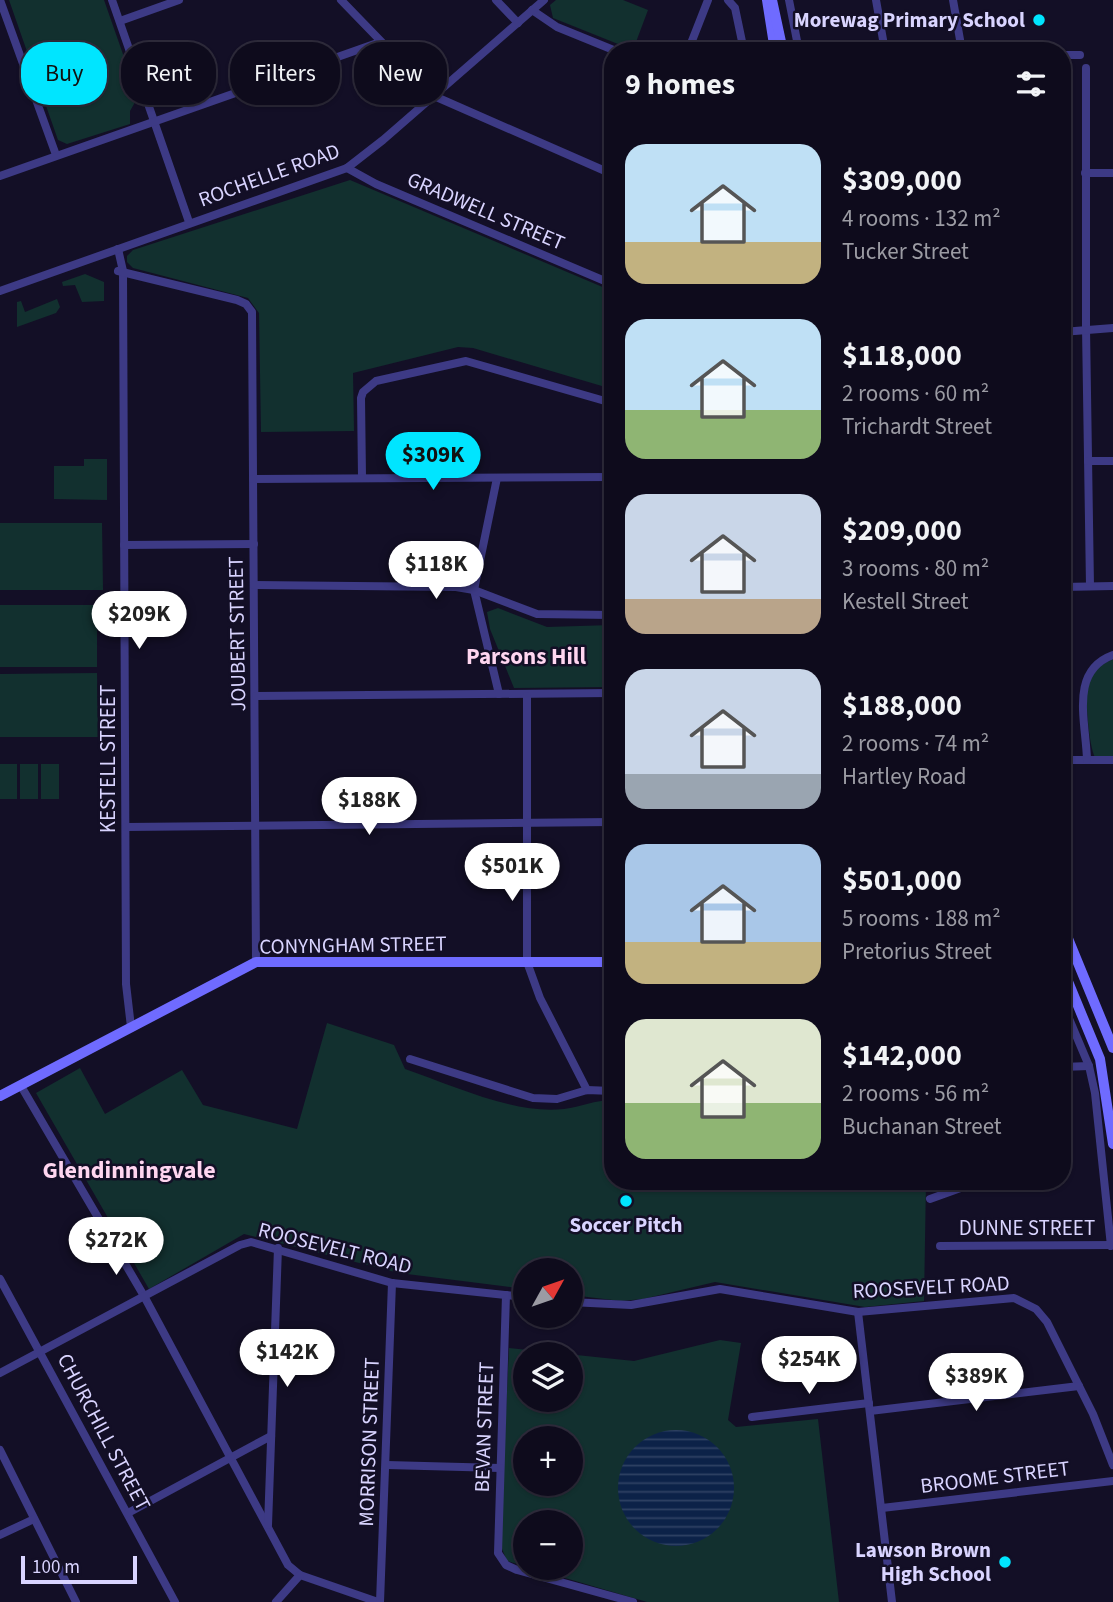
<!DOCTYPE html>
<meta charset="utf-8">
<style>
body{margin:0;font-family:"Source Sans 3",sans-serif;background:#1c1929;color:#f1f3f6;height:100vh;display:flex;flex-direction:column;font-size:26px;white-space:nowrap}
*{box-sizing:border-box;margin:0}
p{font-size:23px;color:#9b9ba3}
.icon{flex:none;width:38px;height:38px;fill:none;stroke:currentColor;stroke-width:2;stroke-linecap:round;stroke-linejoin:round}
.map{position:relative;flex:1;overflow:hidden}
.drawer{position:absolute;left:604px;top:42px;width:467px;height:1148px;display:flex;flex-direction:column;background:#0e0b1c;border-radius:28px;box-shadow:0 2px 5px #0004,0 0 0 2px #2e2b3b}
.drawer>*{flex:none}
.top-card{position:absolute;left:21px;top:42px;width:478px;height:63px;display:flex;gap:14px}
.needle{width:46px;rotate:50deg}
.buttons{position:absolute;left:513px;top:1258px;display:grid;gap:14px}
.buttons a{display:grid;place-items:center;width:70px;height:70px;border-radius:50%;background:#0e0b1c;box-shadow:0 2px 5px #0004,0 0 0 2px #2e2b3b;font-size:35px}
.scale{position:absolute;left:21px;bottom:18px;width:116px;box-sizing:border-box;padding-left:7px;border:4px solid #d9d4ff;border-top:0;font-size:19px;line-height:24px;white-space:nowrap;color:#d9d4ff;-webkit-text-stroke:5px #130f26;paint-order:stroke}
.price{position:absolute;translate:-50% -60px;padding:0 16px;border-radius:24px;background:#fff;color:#222;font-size:23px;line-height:46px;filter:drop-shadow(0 2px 4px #0008)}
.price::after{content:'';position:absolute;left:50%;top:42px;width:21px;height:16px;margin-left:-10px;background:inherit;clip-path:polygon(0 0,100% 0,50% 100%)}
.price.selected{background:#00e5ff;color:#111}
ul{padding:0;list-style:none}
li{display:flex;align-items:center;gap:21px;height:175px;padding:0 21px}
li span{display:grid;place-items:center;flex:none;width:196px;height:140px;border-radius:21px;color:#555}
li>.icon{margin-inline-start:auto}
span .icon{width:84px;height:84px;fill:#fffc;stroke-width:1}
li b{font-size:30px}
h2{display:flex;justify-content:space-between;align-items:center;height:84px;padding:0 21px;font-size:30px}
.pill{padding:0 24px;border-radius:28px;background:#0e0b1c;box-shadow:0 2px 5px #0004,0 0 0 2px #2e2b3b;font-size:24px;line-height:63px}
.pill.selected{background:#00e5ff;color:#111}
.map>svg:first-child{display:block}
.green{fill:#12302f;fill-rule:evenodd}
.water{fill:url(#water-rules)}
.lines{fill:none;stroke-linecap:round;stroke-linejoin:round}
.street{stroke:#3d3a85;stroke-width:8}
.secondary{stroke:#6f6bff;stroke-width:10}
.poi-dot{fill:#00e5ff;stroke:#130f26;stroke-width:2.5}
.labels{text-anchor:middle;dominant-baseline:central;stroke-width:5;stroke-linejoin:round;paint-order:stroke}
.poi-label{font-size:21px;font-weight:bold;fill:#d9d4ff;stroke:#130f26;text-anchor:end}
.street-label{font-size:21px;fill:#d9d4ff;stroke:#130f26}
.neighbourhood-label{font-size:23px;font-weight:bold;fill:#ffd6f0;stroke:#130f26}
.quarter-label{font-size:24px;font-weight:bold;fill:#ffd6f0;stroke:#130f26}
</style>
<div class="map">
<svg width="1113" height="1602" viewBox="0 0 1113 1602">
<defs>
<pattern id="water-rules" width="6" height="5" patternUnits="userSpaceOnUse" patternTransform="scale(1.75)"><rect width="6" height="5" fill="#0c2248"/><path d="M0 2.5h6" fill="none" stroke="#2f4163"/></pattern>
</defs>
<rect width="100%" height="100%" fill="#130f26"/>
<g class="green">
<polygon points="9,0 104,0 138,97 130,111 130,124 67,144 58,140"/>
<polygon points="556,0 623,0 648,10 633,50 553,18 550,5"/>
<polygon points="350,180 612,291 612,389 473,348 458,347 353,373 354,431 261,432 259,313 248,298 133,268 127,262 127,256 133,250"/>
<polygon points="85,274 104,282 104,301 82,302 75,285 63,286 62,282"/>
<polygon points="57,299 60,307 56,313 17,327 17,302 21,301 25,312"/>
<polygon points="84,459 107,459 107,500 54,499 54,466 84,466"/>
<polygon points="0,523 102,523 103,590 0,590"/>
<rect x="0" y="605" width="97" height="62"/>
<polygon points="498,608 547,627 612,625 612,687 514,688 490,629 487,612"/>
<path d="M1113,659V756L1095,757C1089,749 1084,690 1088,680C1093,669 1103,664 1113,659Z"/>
<polygon points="97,673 98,737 0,737 0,674"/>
<rect x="0" y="764" width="17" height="35"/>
<rect x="20" y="764" width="18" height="35"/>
<rect x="41" y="764" width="18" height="35"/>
<path d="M327,1023L394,1045L405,1069C452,1085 515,1115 564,1109C581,1107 595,1100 612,1100V1181H926L924,1301L865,1307L715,1282L643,1299L621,1301L571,1295L570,1270H525V1289L399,1273L244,1234L149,1289L36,1093L80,1068L105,1114L182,1070L203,1105L297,1129Z"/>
<path d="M720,1340L741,1343L728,1420L736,1427L818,1419L839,1602H647L507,1561L500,1544L509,1348L634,1361ZM525,1354H570V1400H525ZM525,1438H570V1484H525ZM525,1522H570V1568H525Z"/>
</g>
<circle class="water" cx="676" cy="1488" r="58"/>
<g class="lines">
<g class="street">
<polyline points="0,0 56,155"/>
<polyline points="112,0 189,222"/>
<polyline points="341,0 434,96 612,174"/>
<polyline points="496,0 518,23"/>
<polyline points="728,0 735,8 744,51"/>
<polyline points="789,0 799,51"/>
<polyline points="876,0 885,51"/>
<polyline points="953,0 962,51"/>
<polyline points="532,10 557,27 616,51"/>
<polyline points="120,21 179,0"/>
<polyline points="688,51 708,0"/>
<polyline points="1062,55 1080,55"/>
<polyline points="1086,68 1086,328 1090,586"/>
<polyline points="347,168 376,184 612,284"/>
<polyline points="1085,173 1113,173"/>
<polyline points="0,176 380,42"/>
<polyline points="118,249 123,271 126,984 131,1027"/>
<polyline points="118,271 237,300 246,304 252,312 256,962"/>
<polyline points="0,291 347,168 383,140 544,0"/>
<polyline points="1062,332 1113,328"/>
<polyline points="1088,461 1113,461"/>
<polyline points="362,477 361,398 363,392 376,381 466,361 612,403"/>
<polyline points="497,478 474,590 499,694"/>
<polyline points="253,479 612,477"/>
<polyline points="124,545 254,544"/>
<polyline points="254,585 456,587 474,590 537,614 612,615"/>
<polyline points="1062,587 1113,586"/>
<polyline points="256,696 612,693"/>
<polyline points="527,696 527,962 540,998 587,1090"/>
<polyline points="1062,760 1113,760"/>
<path d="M1087,760C1086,721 1069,671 1113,655"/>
<polyline points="126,827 612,822"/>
<polyline points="1062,1002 1089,1066 1095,1093 1111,1246"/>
<polyline points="410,1059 533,1098 557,1099 587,1090 612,1091"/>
<polyline points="1062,1067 1089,1066"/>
<polyline points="21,1086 144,1296 288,1565 300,1575 378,1602"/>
<polyline points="930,1199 980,1181"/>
<polyline points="940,1246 1113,1245"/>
<polyline points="0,1279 175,1602"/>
<polyline points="506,1295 498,1553 506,1565 517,1570 633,1602"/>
<polyline points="570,1302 631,1305 720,1289 858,1312 1014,1298 1036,1309 1047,1322 1093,1414 1113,1465"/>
<polyline points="858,1312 892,1602"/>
<polyline points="0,1373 240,1245 251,1242 392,1283 525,1297"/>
<polyline points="870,1411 1079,1386"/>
<polyline points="752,1417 869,1403"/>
<polyline points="0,1450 76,1602"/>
<polyline points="387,1465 500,1468"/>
<polyline points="882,1508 1113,1481"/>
<polyline points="128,1513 271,1436"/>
<polyline points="268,1525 278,1248"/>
<polyline points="0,1535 34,1519"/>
<polyline points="276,1602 300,1575"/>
<polyline points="380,1602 392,1283"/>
</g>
<g class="secondary">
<polyline points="767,0 775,51"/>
<polyline points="772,0 783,51"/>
<polyline points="1062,924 1113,1048"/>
<polyline points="1062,967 1100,1059 1113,1144"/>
<polyline points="0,1096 256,962 612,962"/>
</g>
</g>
<g class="poi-dot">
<circle cx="1039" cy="20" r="7"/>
<circle cx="626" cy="1201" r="7"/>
<circle cx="1005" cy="1562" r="7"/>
</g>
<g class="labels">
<g class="poi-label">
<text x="1025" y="20">Morewag Primary School</text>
<text x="626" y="1225" text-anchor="middle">Soccer Pitch</text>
<text x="991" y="1550">Lawson Brown<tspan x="991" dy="24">High School</tspan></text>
</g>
<g class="street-label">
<text transform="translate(269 175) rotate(-20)">ROCHELLE ROAD</text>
<text transform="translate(486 211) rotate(23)">GRADWELL STREET</text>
<text transform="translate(237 634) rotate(-91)">JOUBERT STREET</text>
<text transform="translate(108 759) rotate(-90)">KESTELL STREET</text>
<text transform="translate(353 945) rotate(-1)">CONYNGHAM STREET</text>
<text x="1027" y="1228">DUNNE STREET</text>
<text transform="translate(335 1248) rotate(14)">ROOSEVELT ROAD</text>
<text transform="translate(931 1287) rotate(-3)">ROOSEVELT ROAD</text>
<text transform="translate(484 1427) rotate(-88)">BEVAN STREET</text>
<text transform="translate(104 1432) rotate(62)">CHURCHILL STREET</text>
<text transform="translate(369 1442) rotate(-88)">MORRISON STREET</text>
<text transform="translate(995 1477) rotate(-7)">BROOME STREET</text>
</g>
<g class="neighbourhood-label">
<text x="526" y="656">Parsons Hill</text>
</g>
<g class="quarter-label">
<text x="129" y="1170">Glendinningvale</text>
</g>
</g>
</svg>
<div class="buttons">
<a><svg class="needle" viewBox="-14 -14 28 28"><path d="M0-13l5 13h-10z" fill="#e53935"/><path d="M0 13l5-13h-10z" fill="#9b9ba3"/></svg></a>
<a><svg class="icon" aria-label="layers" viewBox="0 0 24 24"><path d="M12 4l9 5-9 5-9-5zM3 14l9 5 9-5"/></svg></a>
<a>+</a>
<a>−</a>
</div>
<div class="scale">100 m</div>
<b class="price selected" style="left:433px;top:492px">$309K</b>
<b class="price" style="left:436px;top:601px">$118K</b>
<b class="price" style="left:139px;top:651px">$209K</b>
<b class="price" style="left:369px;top:837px">$188K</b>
<b class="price" style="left:512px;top:903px">$501K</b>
<b class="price" style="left:116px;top:1277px">$272K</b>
<b class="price" style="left:287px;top:1389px">$142K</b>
<b class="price" style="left:809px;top:1396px">$254K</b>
<b class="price" style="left:976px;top:1413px">$389K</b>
<div class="top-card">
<a class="pill selected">Buy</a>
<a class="pill">Rent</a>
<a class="pill">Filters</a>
<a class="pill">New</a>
</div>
<section class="drawer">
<h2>9 homes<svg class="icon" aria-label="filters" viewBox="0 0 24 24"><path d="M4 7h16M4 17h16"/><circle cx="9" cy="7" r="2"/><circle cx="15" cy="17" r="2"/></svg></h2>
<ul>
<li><span style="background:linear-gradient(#bfe0f5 70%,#c2b280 0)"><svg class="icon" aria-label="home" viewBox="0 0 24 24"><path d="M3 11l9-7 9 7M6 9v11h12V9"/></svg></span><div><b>$309,000</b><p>4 rooms · 132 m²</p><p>Tucker Street</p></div></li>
<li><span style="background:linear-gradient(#bfe0f5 65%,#8fb573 0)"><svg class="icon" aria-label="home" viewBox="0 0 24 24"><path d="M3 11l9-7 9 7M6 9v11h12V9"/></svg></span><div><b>$118,000</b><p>2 rooms · 60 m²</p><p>Trichardt Street</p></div></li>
<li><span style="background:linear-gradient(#c9d6e8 75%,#b9a48a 0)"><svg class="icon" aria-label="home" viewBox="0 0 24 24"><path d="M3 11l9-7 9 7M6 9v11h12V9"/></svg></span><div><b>$209,000</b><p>3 rooms · 80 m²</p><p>Kestell Street</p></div></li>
<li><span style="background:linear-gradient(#c9d6e8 75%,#9aa5b1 0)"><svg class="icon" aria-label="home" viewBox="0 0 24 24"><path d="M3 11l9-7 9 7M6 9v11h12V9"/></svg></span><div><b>$188,000</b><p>2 rooms · 74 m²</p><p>Hartley Road</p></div></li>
<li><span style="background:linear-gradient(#a9c7e8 70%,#c2b280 0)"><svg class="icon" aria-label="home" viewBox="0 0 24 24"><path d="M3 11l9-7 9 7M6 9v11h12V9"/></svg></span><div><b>$501,000</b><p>5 rooms · 188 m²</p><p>Pretorius Street</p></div></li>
<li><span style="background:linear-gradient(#dfe7d0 60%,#8fb573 0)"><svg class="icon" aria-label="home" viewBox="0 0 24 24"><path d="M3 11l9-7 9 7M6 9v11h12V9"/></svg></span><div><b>$142,000</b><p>2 rooms · 56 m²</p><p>Buchanan Street</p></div></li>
</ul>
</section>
</div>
